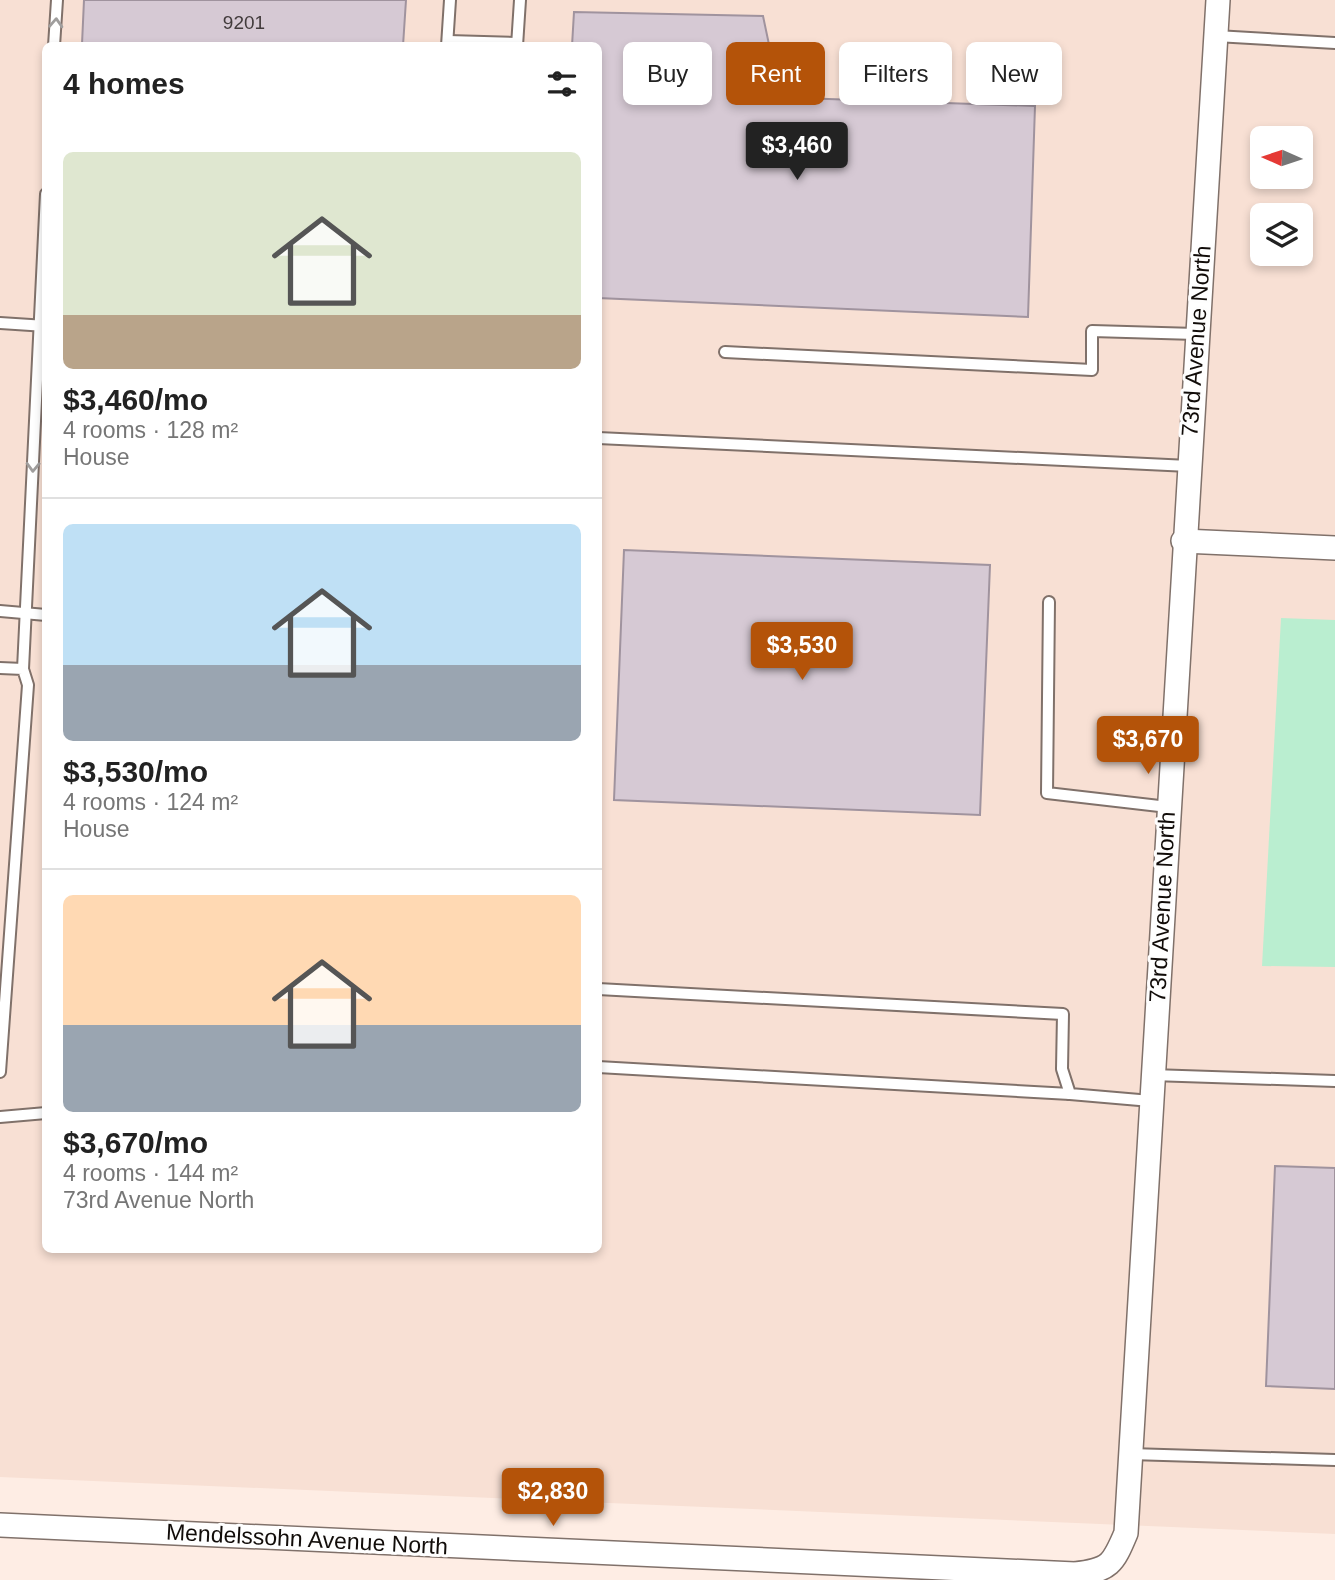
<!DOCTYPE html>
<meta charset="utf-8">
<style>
body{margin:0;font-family:Arial,sans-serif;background:#f6f6f6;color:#222;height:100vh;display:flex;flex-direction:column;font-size:26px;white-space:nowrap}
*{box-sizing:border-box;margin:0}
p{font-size:23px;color:#767676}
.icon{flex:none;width:38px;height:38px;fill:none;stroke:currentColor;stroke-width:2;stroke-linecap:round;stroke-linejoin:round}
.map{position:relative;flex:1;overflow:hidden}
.drawer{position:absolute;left:42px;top:42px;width:560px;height:1211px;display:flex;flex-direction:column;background:#fff;border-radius:10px;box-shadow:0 4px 10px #0003}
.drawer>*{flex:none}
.banner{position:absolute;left:623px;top:42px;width:606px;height:63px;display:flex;gap:14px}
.needle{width:46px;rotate:273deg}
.fabs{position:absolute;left:1250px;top:126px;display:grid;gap:14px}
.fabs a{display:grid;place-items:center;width:63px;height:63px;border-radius:10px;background:#fff;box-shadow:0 4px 10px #0003;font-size:35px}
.price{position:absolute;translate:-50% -60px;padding:0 16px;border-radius:7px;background:#b45309;color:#fff;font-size:23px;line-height:46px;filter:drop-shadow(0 2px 4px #0008)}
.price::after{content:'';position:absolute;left:50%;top:42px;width:21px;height:16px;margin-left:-10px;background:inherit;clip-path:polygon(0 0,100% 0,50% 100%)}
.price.current{background:#222;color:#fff}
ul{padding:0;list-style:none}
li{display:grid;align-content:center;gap:14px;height:371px;padding:0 21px}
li+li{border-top:2px solid #e0e0e0}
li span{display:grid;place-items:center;height:217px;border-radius:10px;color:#555}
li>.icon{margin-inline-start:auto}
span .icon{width:126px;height:126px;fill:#fffc;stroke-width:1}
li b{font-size:30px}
h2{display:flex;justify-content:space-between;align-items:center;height:84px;padding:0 21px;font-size:30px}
.pill{padding:0 24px;border-radius:10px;background:#fff;box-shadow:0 4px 10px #0003;font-size:24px;line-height:63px}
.pill.current{background:#b45309;color:#fff}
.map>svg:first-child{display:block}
.built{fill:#f8e0d4;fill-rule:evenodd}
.green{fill:#baeed0}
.building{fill:#d6c9d4;stroke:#a0939e;stroke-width:2}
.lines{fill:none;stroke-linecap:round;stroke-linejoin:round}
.service-casing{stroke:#80716a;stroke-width:14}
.minor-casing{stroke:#80716a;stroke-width:26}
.service{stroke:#fff;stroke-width:10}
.minor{stroke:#fff;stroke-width:23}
.oneway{stroke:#a09e9d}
.labels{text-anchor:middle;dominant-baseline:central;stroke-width:6;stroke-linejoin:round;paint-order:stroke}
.number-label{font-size:19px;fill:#423b3c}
.street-label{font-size:23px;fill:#110c09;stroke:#fefefe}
</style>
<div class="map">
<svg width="1335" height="1580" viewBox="0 0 1335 1580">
<rect width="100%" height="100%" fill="#feede4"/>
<path class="built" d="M0,0H1335V1534L0,1477ZM46,46H598V1250H46ZM1262,138H1300V177H1262ZM1262,215H1300V254H1262Z"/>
<polygon class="green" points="1281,618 1335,620 1335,967 1262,966"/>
<g class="building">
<polygon points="84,0 406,0 403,46 82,44"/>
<polygon points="574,12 763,16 771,54 770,97 1035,106 1028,317 598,298 598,46 572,46"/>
<polygon points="624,550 990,565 980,815 614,800"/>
<polygon points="1275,1166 1335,1168 1335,1389 1266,1386"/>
</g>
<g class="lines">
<g class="service-casing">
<g id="service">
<polyline points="1216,36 1335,43"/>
<polyline points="448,41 517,43"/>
<polyline points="54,46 57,0"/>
<polyline points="447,46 450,0"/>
<polyline points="517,46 520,0"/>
<polyline points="0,323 46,326"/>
<polyline points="725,352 1092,370 1092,331 1196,334"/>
<polyline points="598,438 1189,466"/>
<polyline points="1049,602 1047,793 1168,807"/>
<polyline points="0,611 46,615"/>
<polyline points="0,668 23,669 28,685 0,1072"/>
<polyline points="23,669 46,194"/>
<polyline points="598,989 1063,1014 1062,1069 1070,1094 1151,1101"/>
<polyline points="598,1067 1070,1094"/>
<polyline points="1152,1075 1335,1081"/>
<polyline points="0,1117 46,1113"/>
<polyline points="1130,1454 1335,1460"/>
</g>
</g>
<g class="minor-casing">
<g id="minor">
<polyline points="1183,541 1335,548"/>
<path d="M0,1525L1075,1574C1110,1570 1113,1564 1126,1533L1218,0"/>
</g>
</g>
<use href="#service" class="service"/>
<use href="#minor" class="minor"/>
</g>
<defs><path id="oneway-chevron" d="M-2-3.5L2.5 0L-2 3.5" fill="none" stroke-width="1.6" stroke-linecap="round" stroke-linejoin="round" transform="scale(1.75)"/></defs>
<g class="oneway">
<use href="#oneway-chevron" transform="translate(56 23) rotate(-87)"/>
<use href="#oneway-chevron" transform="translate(33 467) rotate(92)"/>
</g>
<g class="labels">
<g class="number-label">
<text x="244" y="22">9201</text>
</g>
<g class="street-label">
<text transform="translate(1196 341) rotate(-86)">73rd Avenue North</text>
<text transform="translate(1162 907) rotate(-87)">73rd Avenue North</text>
<text transform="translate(307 1539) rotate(3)">Mendelssohn Avenue North</text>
</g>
</g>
</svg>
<div class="fabs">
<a><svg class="needle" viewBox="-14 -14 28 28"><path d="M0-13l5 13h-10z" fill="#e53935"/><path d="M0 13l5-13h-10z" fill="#767676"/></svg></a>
<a><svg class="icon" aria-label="layers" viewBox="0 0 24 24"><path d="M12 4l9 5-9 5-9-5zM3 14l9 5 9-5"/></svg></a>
</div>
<b class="price current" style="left:797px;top:182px">$3,460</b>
<b class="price" style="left:802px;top:682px">$3,530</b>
<b class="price" style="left:1148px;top:776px">$3,670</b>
<b class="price" style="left:553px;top:1528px">$2,830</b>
<div class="banner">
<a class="pill">Buy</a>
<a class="pill current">Rent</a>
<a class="pill">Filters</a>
<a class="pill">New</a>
</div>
<section class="drawer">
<h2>4 homes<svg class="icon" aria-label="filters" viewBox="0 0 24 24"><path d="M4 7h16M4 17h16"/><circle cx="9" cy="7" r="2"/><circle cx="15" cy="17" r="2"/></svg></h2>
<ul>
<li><span style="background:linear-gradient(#dfe7d0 75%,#b9a48a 0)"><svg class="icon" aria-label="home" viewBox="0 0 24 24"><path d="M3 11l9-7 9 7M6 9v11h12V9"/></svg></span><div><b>$3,460/mo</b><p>4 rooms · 128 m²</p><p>House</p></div></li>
<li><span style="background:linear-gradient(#bfe0f5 65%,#9aa5b1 0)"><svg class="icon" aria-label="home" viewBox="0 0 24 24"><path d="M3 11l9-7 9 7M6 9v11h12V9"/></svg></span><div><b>$3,530/mo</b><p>4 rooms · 124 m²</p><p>House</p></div></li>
<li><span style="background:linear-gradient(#ffd9b3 60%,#9aa5b1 0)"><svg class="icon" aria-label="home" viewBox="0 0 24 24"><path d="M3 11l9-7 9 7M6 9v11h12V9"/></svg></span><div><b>$3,670/mo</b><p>4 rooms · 144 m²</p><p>73rd Avenue North</p></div></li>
</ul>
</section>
</div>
